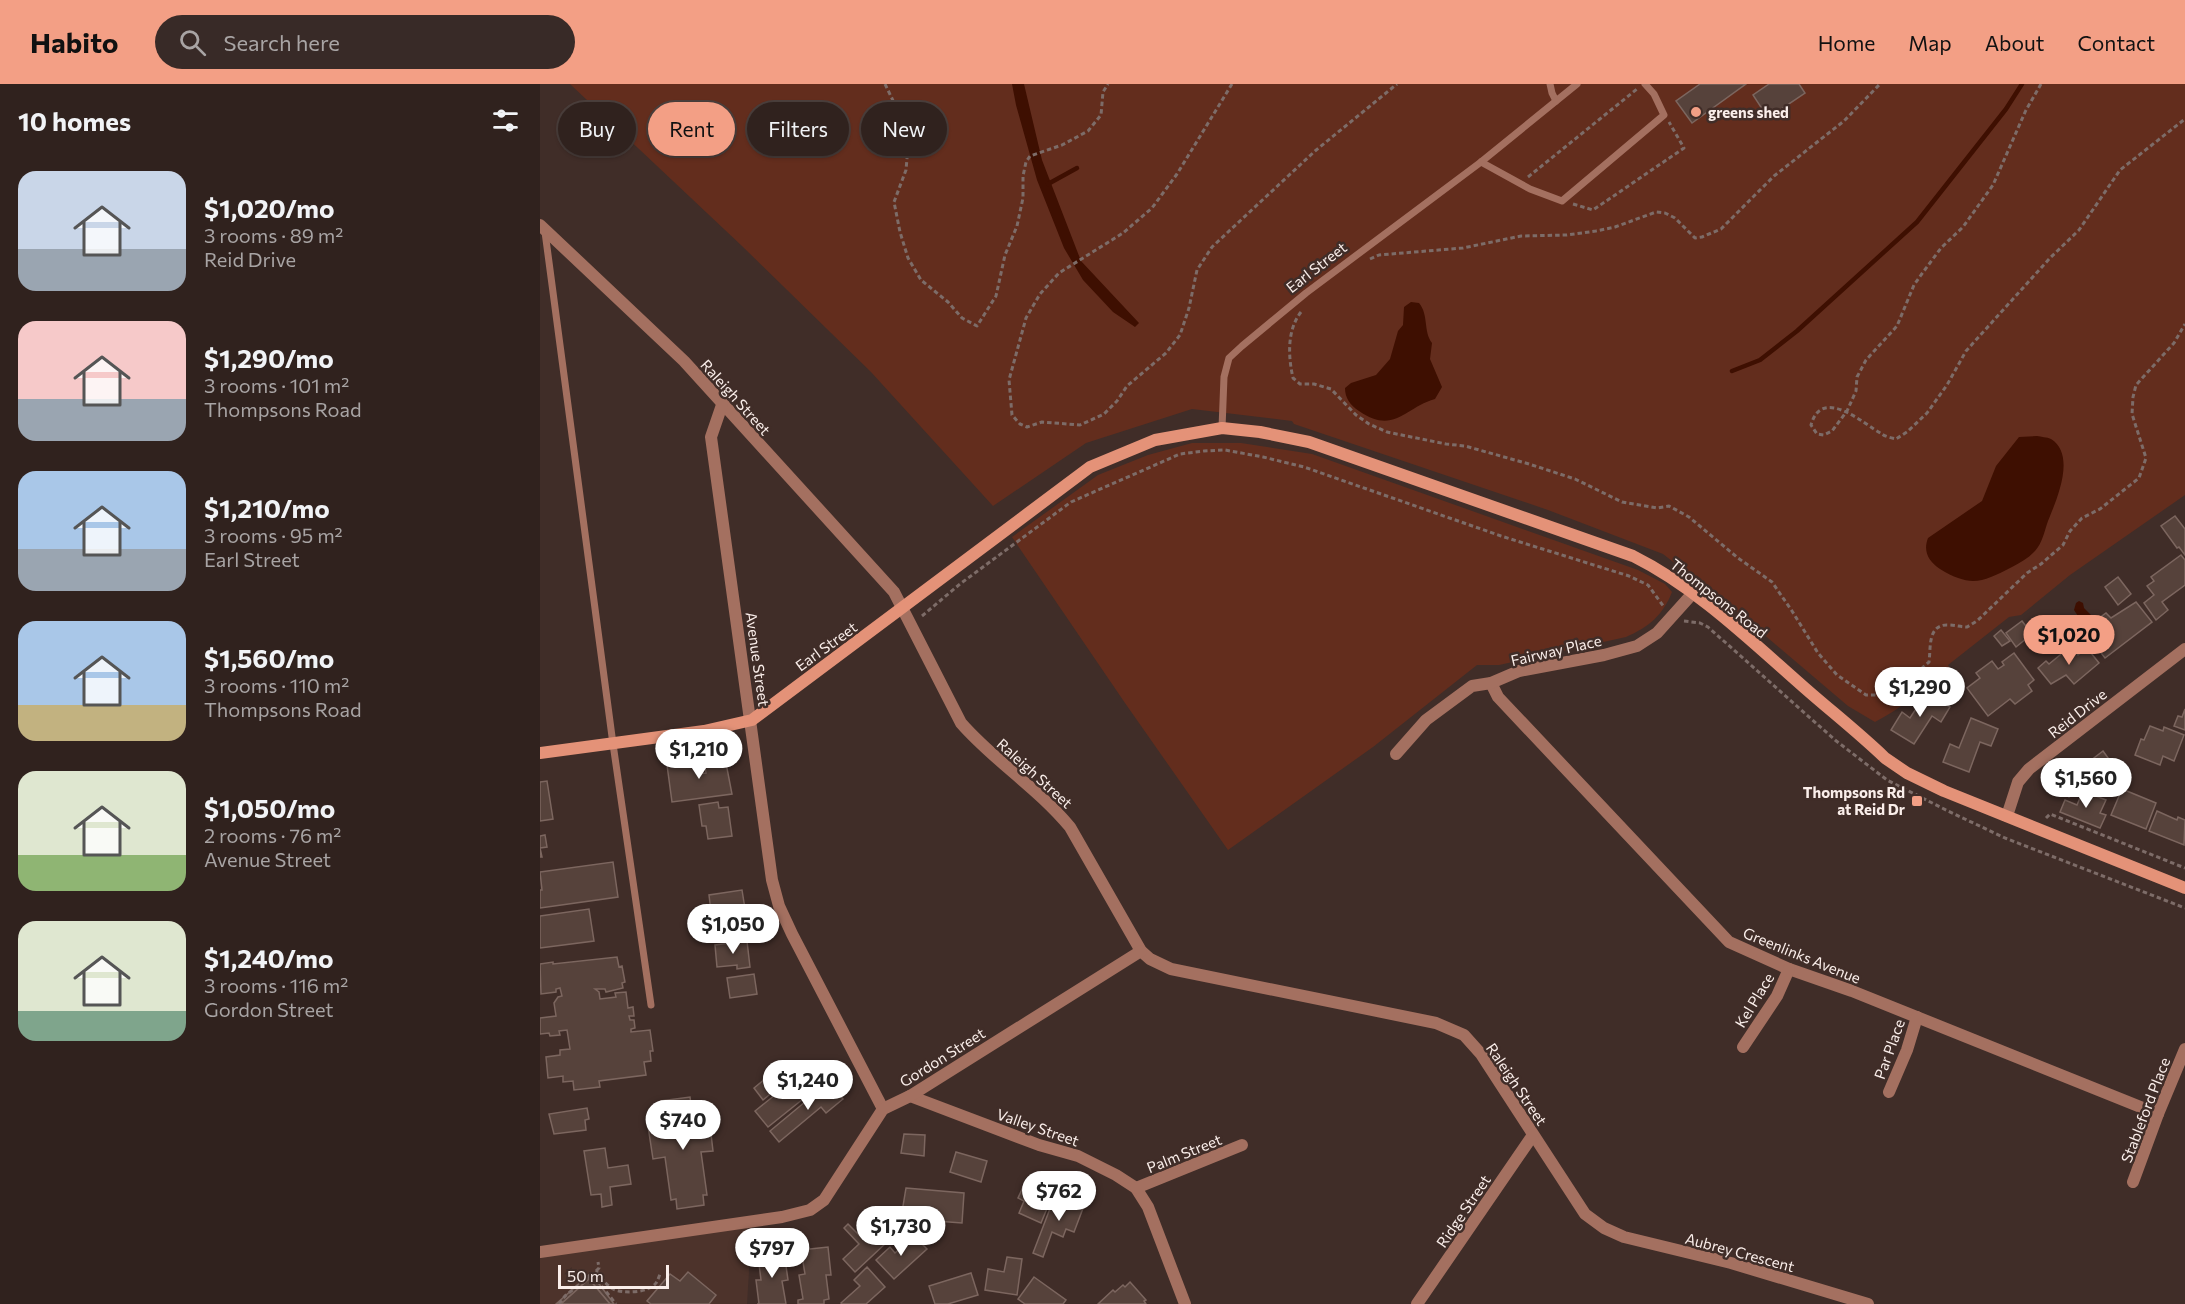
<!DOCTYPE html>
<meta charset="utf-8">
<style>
body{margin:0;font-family:Commissioner,sans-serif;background:#382a27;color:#f1f3f6;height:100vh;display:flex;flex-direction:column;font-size:22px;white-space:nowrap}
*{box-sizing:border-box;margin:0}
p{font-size:20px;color:#a8a4a4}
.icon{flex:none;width:33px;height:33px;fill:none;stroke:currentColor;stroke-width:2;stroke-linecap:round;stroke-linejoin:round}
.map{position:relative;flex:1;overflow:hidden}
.details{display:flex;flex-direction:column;background:#30221e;width:540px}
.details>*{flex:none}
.top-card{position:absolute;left:18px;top:18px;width:570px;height:54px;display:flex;gap:12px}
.scale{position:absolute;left:18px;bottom:15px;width:111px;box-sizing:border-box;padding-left:6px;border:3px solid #faeeea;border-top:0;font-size:16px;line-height:21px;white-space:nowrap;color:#faeeea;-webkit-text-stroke:4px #402d28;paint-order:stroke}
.price{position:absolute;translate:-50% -51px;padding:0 14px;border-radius:21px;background:#fff;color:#222;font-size:20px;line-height:39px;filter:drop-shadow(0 2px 3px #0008)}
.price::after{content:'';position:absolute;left:50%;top:36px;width:18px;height:14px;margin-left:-9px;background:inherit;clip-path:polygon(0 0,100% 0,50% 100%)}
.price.active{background:#f39f85;color:#111}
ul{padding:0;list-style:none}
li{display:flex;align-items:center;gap:18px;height:150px;padding:0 18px}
li span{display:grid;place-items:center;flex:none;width:168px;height:120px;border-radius:18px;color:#555}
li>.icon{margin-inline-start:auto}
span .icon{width:72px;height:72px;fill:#fffc;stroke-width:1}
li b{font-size:26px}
h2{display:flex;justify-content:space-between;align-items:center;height:72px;padding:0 18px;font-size:26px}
.pill{padding:0 21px;border-radius:27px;background:#30221e;box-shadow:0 2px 4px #0004,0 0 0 2px #4b3f3c;font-size:21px;line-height:54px}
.pill.active{background:#f39f85;color:#111}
header{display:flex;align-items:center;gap:36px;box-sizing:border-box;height:84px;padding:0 30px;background:#f39f85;color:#111}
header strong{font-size:28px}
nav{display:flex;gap:33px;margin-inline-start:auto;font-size:21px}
.search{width:420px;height:54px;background:#382a27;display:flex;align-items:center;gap:15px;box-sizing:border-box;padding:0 21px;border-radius:33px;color:#a8a4a4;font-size:22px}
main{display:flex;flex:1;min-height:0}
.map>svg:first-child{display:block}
.built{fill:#4d332b}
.green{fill:#632d1d}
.water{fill:#3e0f01}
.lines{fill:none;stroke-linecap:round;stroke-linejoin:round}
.stream{stroke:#3e0f01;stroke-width:4.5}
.building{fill:#56423b;stroke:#7c665f;stroke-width:1.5}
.path{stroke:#7d6c68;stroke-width:3;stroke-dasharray:4.5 3;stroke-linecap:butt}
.lane{stroke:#a47060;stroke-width:7}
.street{stroke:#a47060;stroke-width:12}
.secondary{stroke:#e49278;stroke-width:12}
.poi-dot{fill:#f39f85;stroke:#402d28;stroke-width:2}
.labels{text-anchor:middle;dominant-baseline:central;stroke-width:5;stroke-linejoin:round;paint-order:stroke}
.poi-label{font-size:15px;font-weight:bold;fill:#faeeea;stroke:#402d28;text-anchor:start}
.street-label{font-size:15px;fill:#faeeea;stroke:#402d28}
</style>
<header>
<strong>Habito</strong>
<div class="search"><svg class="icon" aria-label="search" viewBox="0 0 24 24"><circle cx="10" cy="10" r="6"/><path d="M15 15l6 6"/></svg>Search here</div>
<nav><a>Home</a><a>Map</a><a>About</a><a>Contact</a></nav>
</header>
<main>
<section class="details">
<h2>10 homes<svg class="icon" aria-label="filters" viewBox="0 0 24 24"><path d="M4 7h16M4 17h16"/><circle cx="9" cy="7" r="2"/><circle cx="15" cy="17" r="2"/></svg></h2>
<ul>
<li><span style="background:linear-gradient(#c9d6e8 65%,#9aa5b1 0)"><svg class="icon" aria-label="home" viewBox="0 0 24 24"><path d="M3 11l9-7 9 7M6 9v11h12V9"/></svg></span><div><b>$1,020/mo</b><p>3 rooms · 89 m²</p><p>Reid Drive</p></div></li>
<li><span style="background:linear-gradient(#f6c9c9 65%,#9aa5b1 0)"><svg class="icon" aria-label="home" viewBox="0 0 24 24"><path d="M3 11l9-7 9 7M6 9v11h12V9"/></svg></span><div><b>$1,290/mo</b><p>3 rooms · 101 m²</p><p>Thompsons Road</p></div></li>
<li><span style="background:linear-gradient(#a9c7e8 65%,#9aa5b1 0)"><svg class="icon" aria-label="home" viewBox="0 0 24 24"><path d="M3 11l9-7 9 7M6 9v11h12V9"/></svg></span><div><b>$1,210/mo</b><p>3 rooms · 95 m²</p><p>Earl Street</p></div></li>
<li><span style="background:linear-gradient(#a9c7e8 70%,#c2b280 0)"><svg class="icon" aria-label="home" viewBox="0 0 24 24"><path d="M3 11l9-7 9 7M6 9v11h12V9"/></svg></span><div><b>$1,560/mo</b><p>3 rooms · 110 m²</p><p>Thompsons Road</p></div></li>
<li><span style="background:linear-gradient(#dfe7d0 70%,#8fb573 0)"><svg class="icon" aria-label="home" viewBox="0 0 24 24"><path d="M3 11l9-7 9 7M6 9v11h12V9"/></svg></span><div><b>$1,050/mo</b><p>2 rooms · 76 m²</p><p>Avenue Street</p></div></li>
<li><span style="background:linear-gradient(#dfe7d0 75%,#7fa58c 0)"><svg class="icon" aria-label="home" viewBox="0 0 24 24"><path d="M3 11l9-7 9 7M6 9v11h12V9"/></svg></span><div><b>$1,240/mo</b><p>3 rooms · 116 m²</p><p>Gordon Street</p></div></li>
</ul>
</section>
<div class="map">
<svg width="1645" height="1220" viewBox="0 0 1645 1220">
<rect width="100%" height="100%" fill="#402d28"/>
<polygon class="built" points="212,1136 207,1220 0,1220 0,1168"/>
<g class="green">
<path d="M30,0H1645V411L1530,491L1481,531L1469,533L1408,581L1409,583C1386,605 1363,623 1335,638L1308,622L1195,526L1123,470L1008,426L754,340L752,337L652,325L546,359L453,422L331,288L202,162Z"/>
<path d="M652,359H701L772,370L1098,486L1125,500L1132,508C1123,531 1109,543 1086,553L959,581H937L833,663L688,766L585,619L472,453L558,391L608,371Z"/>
</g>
<g class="water">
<polygon points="472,0 484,0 502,76 541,177 599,239 595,243 573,228 543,196 524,164 497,96 476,21"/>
<path d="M871,218L879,219C889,231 883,247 892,259L890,275L902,303L895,315C864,324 854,351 819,327C810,321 805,314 805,304L811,299L836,291L850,275L858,247L863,241L864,223Z"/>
<path d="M1497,352C1501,353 1507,353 1511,355C1537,371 1516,417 1508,437C1505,445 1503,456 1498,463C1492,472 1482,478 1472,483C1443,498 1431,504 1400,485C1388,477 1383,467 1388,454L1442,417L1456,382L1479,353Z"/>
<polygon points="1539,517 1543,519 1544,524 1551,531 1545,537 1540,535 1534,526 1536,519"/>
<polygon points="1521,547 1526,554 1509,567 1504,561"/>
</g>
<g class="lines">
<g class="stream">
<polyline points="508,100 537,84"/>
<polyline points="1192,287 1220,276 1257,247 1377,138 1466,25 1482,0"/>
</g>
</g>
<g class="building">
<polygon points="1160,0 1206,0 1152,39 1136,17"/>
<polygon points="1229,0 1259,0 1265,9 1228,34 1213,11"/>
<polygon points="1635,432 1645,445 1645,471 1639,463 1637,464 1621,442"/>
<polygon points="1641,471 1645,476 1645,501 1622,518 1628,526 1616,536 1604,519 1614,511 1607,502 1614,497 1611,493"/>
<polygon points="1578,493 1591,510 1578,521 1565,503"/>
<polygon points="1596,518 1612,538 1565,574 1543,546 1566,529 1571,534"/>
<polygon points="1482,537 1492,550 1476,563 1466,549"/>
<polygon points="1461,546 1470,557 1462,562 1454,552"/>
<polygon points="1531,562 1538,571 1547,564 1559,579 1534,600 1526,591 1511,600 1498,584 1506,577 1509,580"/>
<polygon points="1474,569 1494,596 1488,601 1492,607 1475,620 1470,615 1448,632 1427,604 1440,594 1436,589 1452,577 1458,585 1464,581 1462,578"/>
<polygon points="1387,608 1410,623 1401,638 1392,632 1374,660 1351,646 1362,628 1370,634"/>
<polygon points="1645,625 1645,646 1634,642 1638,632 1642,633"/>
<polygon points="1431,634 1458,645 1451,662 1440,658 1429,688 1403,678 1410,660 1419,664"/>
<polygon points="1610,642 1623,647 1624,643 1644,651 1634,677 1623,672 1620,681 1595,671 1601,655 1604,656"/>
<polygon points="1563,667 1579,689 1556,706 1551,699 1529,713 1520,700"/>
<polygon points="185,674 192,710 132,718 127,681 156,677 158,690 166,689 164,676"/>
<polygon points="7,697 13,735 0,737 0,698"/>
<polygon points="1582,705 1616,719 1606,745 1571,731"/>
<polygon points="1543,707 1566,716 1560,729 1566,731 1560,744 1520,728 1525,716 1537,721"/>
<polygon points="178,718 179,724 188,723 192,752 168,755 166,742 162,742 159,721"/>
<polygon points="1617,727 1637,736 1638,733 1645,736 1644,761 1609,747"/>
<polygon points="5,751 7,763 0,764 2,773 0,773 0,752"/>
<polygon points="73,778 78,813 0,824 0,806 2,806 0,788"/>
<polygon points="202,806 206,831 172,836 169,811"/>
<polygon points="49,825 54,857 0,864 0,832"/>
<polygon points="207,857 210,883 197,885 197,881 177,883 175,861"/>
<polygon points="77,873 79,883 82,882 85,898 82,899 83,904 66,908 65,905 55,905 59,908 60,915 76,913 75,909 86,908 88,924 93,923 94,932 89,932 90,936 94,936 95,944 91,945 91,948 110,946 113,967 110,967 111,977 104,978 106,991 59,997 60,1003 34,1006 33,997 23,998 23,992 8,994 6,973 20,971 20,966 30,965 27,946 19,947 20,951 10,952 9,949 0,950 0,934 16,932 14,919 18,913 22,912 20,904 16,905 16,908 1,910 0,880 13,878 13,880"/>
<polygon points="214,890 217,910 190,914 187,894"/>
<polygon points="265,987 278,1003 228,1043 215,1027"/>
<polygon points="231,990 240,1002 223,1016 214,1004"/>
<polygon points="289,998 303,1015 286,1029 281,1023 239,1058 230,1047"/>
<polygon points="150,1013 152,1028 156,1028 157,1035 169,1033 173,1067 161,1068 167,1111 163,1111 164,1121 137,1125 136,1115 131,1116 125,1073 113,1075 108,1042 125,1039 126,1031 123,1029 121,1017"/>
<polygon points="47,1024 49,1035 45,1036 46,1046 14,1050 9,1030"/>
<polygon points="364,1050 385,1051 384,1072 361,1069"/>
<polygon points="65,1064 68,1084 88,1081 91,1100 70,1103 72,1121 62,1123 61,1110 51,1111 44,1067"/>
<polygon points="416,1068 447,1077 441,1098 410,1088"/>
<polygon points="484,1101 489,1103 490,1101 513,1110 501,1139 479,1129 484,1117 478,1114"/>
<polygon points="366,1104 424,1109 422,1139 396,1137 396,1131 362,1128"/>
<polygon points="523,1113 545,1119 534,1148 526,1145 523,1153 512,1148 503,1173 493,1169 511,1122 518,1125"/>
<polygon points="308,1140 319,1151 330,1141 346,1159 315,1188 303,1175 319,1160 304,1144"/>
<polygon points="374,1152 387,1165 354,1195 336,1176 350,1163 355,1169"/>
<polygon points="288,1163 291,1191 286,1191 289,1215 284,1216 284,1220 258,1220 258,1216 263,1215 259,1191 265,1190 261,1166"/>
<polygon points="244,1168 248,1196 242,1197 246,1220 217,1220 219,1220 216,1196 221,1196 218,1172"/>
<polygon points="467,1173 482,1175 477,1211 445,1206 448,1185 464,1188"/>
<polygon points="327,1183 345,1203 326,1220 302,1220 301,1219 320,1202 314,1196"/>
<polygon points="148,1188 176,1211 169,1220 111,1220 107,1217 130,1190 140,1197"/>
<polygon points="51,1189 74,1220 70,1220 49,1195 21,1220 16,1220"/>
<polygon points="431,1189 438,1211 408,1220 395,1220 389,1202"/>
<polygon points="494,1193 526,1216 523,1220 485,1220 478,1215"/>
<polygon points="49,1195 70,1220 21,1220"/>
<polygon points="590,1198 606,1216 604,1217 606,1220 558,1220 573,1206 575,1208 583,1201 585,1203"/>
</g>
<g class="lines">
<g class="path">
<polyline points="345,0 359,29 368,63 366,86 354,118 360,148 368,174 381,196 408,218 422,234 437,242 456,212 465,171 477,142 483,114 483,92 486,78 490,72 522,61 548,47 561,31 563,8 568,0"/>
<polyline points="692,0 637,90 612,124 583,149 519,189 500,210 486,234 469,296 472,331 480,340 487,343 502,338 540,341 564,330 577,317 587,302 626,269 640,251 649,224 657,186 672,163 775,67 857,0"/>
<path d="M1501,0L1486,26L1453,101L1423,143L1401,164L1381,191L1374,201L1357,242L1326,276L1317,293L1316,307L1307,327L1292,347L1284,351L1277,350L1271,341C1282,301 1325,341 1342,350C1346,353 1352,354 1356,355L1367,348L1387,329L1407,301L1426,267L1510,174L1539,146L1580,86L1645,35"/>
<polyline points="988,93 1097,5"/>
<polyline points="1033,120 1053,126 1144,64 1129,38"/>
<polyline points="830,175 839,171 923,164 981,152 1027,151 1056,147 1075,143 1116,128 1125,129 1135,134 1155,154 1162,153 1181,145 1234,92 1304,37 1340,0"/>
<path d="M761,228C747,246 748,272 753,294L760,300H774L791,305L816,331L829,340L847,348L906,360L925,362L989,380L1035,395L1082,418L1117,424L1129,422L1149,433L1198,474L1232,498L1252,527L1278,569L1297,591L1326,611H1351L1389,578C1391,565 1387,540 1408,541C1415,541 1421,543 1427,543L1437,537L1487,489L1501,480L1523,461L1530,447L1542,434L1560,425L1599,394L1606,374L1592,330L1593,313L1596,301L1634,259L1645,240"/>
<polyline points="382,532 420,500 531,418 640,370 664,367 685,366 723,373 764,383 961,452 1089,492 1108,501 1124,523"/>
<polyline points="1144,537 1160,539 1168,543 1295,656 1347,696 1408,727 1465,754 1645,824"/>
<polyline points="1506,734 1510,730 1645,784"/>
<path d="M56,1187C61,1193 66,1201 73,1205C83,1210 109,1209 116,1199C117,1198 119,1193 120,1190"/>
<polyline points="56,1187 59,1184 58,1178"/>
<polyline points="19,1220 25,1212 52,1190 76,1220"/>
</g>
<g class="lane">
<polyline points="1010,0 1012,9 1016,17"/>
<polyline points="941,78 990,105 1022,117 1124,31 1114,10 1105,0"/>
<polyline points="5,148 73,660 111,921"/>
<polyline points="682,344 684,293 689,274 702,262 766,209 941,78 1037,0"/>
</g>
<g class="street">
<path d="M0,141L144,277L354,508L421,639C454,677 498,704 530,743L601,867L610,875L631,885L896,939L924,951L941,970L1045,1130L1064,1144L1084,1153L1191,1179L1328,1220"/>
<polyline points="182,321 171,353 232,796 239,822 252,850 343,1025"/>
<polyline points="951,599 958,613 1189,858 1249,885 1312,907 1618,1030"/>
<polyline points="856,670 886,636 932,602 951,599 979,587 1064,571 1097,562 1117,549 1153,509"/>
<polyline points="1467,732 1478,698 1489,685 1645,565"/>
<polyline points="1203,963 1237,912 1249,885"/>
<polyline points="1349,1008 1367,966 1377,933"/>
<polyline points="370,1012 499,1061 538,1072 576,1091 596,1104 608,1123 645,1220"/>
<polyline points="1593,1098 1618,1030 1645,965"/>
<polyline points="596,1104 702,1061"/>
<polyline points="0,1168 242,1133 270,1126 284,1116 343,1025 370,1012 601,867"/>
<polyline points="877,1220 993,1051"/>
</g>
<path class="secondary" d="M0,669L164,647L212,636L550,383L615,356L682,344L720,348L769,358L1093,472C1155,503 1206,552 1258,598C1287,624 1317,647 1345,674L1367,689L1404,707L1645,804"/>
</g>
<g class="poi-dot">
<circle cx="1156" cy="28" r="6"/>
<rect x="1371" y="711" width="12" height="12" rx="3"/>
</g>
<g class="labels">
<g class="poi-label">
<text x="1168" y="28">greens shed</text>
<text x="1365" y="708" text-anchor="end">Thompsons Rd<tspan x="1365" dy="17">at Reid Dr</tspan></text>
</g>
<g class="street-label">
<text transform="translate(776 183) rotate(-38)">Earl Street</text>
<text transform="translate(196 313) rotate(48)">Raleigh Street</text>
<text transform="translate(1179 514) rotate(38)">Thompsons Road</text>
<text transform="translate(286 562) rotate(-36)">Earl Street</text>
<text transform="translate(1016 566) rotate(-13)">Fairway Place</text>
<text transform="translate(218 575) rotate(82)">Avenue Street</text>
<text transform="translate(1537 629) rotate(-38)">Reid Drive</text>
<text transform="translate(495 689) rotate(42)">Raleigh Street</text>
<text transform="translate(1262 871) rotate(22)">Greenlinks Avenue</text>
<text transform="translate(1214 916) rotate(-59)">Kel Place</text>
<text transform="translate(1349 965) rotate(-70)">Par Place</text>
<text transform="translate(402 973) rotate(-32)">Gordon Street</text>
<text transform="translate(977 1000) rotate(56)">Raleigh Street</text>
<text transform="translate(1605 1026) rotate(-69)">Stableford Place</text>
<text transform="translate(498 1043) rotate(19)">Valley Street</text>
<text transform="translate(644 1069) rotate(-22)">Palm Street</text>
<text transform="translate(923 1127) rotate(-56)">Ridge Street</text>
<text transform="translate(1200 1168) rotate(15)">Aubrey Crescent</text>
</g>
</g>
</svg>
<div class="scale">50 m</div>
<b class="price active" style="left:1529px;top:582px">$1,020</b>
<b class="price" style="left:1380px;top:634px">$1,290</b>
<b class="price" style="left:159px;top:696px">$1,210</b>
<b class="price" style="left:1546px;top:725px">$1,560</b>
<b class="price" style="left:193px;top:871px">$1,050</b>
<b class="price" style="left:268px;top:1027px">$1,240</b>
<b class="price" style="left:143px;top:1067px">$740</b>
<b class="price" style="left:519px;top:1138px">$762</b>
<b class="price" style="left:361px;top:1173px">$1,730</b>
<b class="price" style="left:232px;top:1195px">$797</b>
<div class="top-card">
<a class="pill">Buy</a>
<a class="pill active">Rent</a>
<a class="pill">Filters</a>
<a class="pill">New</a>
</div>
</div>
</main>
